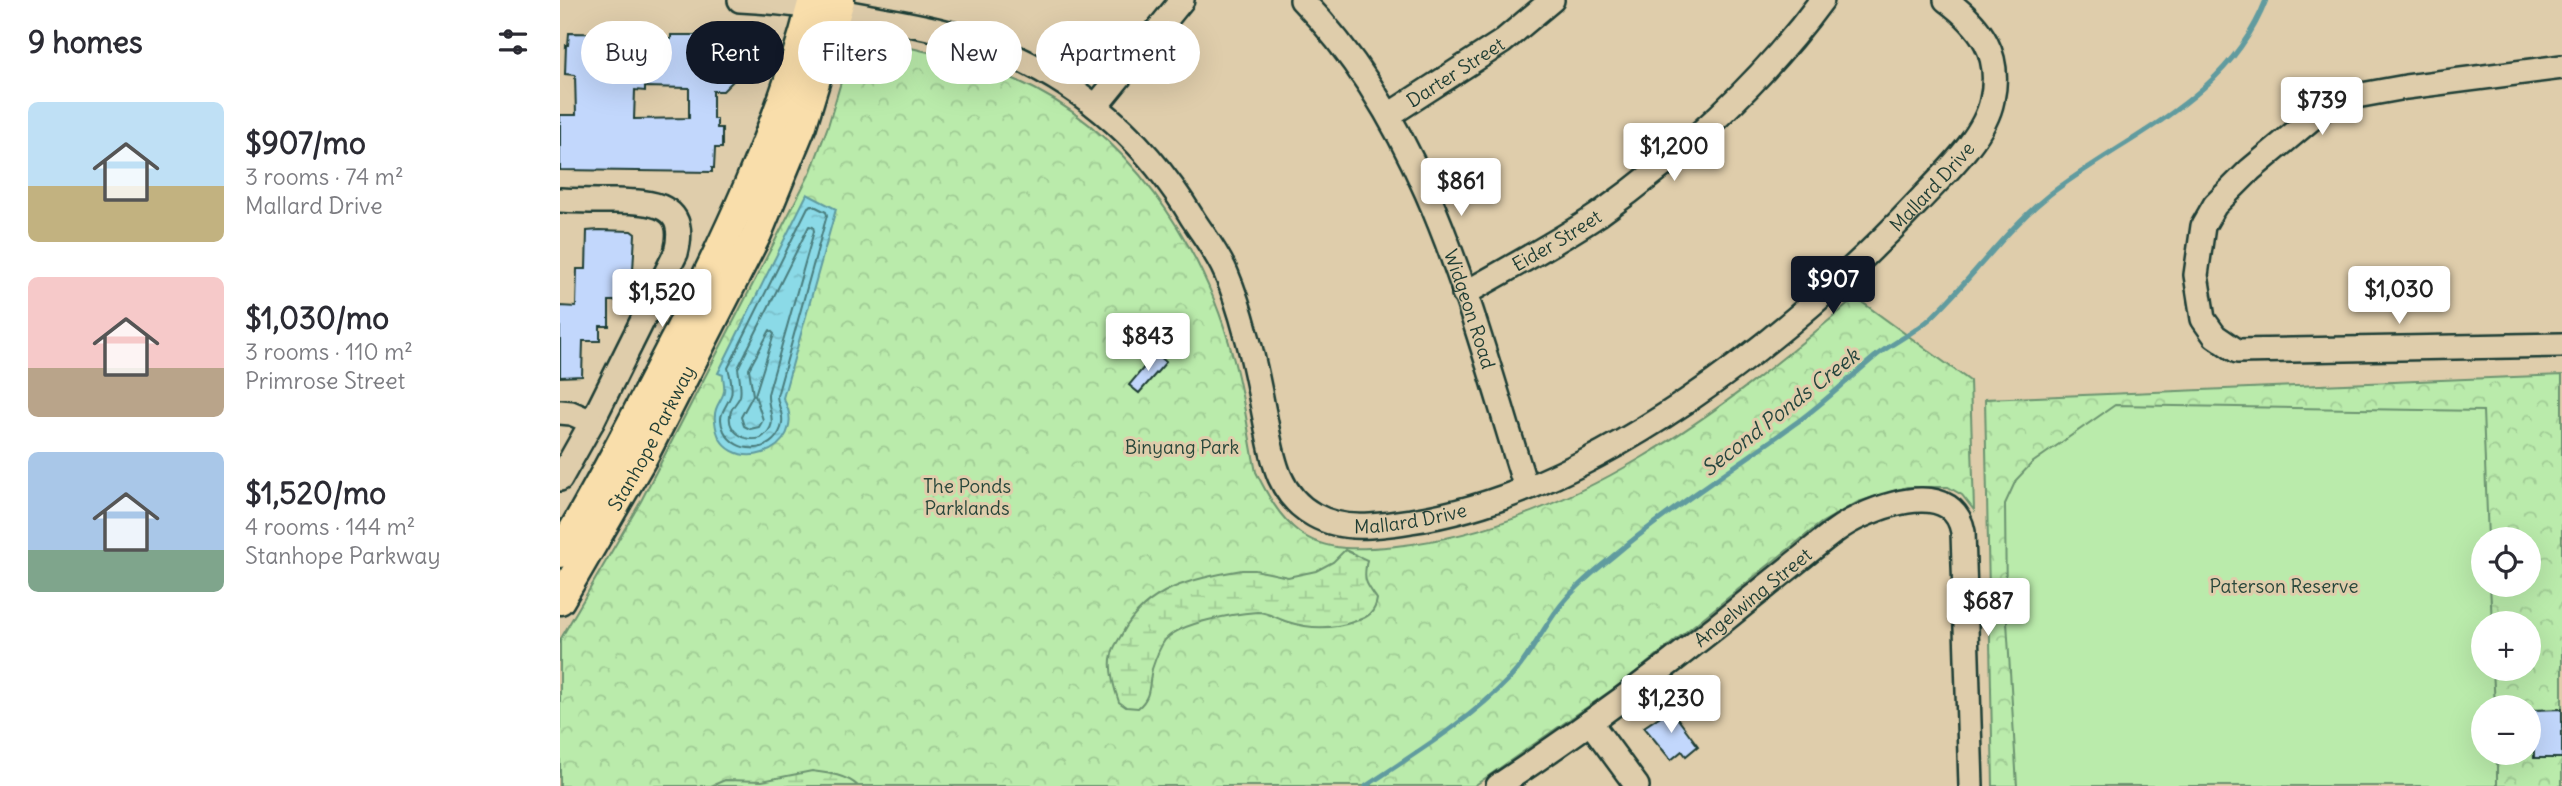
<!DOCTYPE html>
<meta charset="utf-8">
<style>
body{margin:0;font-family:Delius,sans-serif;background:#f7f7f7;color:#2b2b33;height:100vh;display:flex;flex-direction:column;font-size:26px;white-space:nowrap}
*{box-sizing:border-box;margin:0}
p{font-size:23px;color:#7c7c81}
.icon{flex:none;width:38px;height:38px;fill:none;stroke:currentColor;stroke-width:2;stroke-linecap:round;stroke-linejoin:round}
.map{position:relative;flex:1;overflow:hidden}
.sheet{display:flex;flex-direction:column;background:#fff;width:560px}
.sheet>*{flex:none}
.hud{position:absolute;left:21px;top:21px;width:665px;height:63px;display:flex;gap:14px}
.controls{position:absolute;left:1911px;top:527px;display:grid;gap:14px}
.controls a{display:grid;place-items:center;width:70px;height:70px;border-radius:50%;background:#fff;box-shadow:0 7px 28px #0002;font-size:35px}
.price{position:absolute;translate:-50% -60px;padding:0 16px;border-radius:7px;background:#fff;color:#222;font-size:23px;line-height:46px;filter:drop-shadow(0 2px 4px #0008)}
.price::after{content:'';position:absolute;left:50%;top:42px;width:21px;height:16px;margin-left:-10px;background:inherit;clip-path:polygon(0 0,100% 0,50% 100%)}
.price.active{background:#111827;color:#fff}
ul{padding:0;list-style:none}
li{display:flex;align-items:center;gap:21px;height:175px;padding:0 28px}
li span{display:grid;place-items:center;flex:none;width:196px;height:140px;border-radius:10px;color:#555}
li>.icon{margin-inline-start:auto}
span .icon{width:84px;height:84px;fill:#fffc;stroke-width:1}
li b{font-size:30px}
h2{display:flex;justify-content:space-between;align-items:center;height:84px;padding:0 28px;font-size:30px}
.chip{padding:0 24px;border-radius:32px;background:#fff;box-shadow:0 7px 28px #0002;font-size:24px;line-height:63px}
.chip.active{background:#111827;color:#fff}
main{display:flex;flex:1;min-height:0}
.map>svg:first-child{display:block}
.forest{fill:url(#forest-crowns);stroke:#6c9470;stroke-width:2;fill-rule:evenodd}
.wetland{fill:url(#wetland-marsh);stroke:#6c9470;stroke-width:2}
.pitch{fill:#baebab;stroke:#6c9470;stroke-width:2}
.water{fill:url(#water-ripples);stroke:#609b9f;stroke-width:2}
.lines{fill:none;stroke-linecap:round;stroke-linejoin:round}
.shore{stroke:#4a7c7c;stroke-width:2}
.stream{stroke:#609b9f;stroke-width:5}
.building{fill:#c2d7fc;stroke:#1f3d34;stroke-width:2;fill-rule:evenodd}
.minor-casing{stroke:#1f3d34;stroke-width:28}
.major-casing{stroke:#1f3d34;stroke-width:33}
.minor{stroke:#dfcdab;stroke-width:23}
.major{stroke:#f9deab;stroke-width:28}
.labels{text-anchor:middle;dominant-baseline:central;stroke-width:6;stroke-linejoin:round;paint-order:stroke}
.street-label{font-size:19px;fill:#1f3d34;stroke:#dfcdab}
.park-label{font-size:19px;fill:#27463a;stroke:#dfcdab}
.water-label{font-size:21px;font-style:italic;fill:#24453d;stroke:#dfcdab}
</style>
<main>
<section class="sheet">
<h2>9 homes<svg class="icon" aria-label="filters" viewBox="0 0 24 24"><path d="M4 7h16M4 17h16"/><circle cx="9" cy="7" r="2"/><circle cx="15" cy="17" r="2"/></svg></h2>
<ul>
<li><span style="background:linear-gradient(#bfe0f5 60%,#c2b280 0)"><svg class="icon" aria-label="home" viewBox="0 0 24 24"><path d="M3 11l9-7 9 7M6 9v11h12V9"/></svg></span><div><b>$907/mo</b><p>3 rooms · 74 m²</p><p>Mallard Drive</p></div></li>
<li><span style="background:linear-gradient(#f6c9c9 65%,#b9a48a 0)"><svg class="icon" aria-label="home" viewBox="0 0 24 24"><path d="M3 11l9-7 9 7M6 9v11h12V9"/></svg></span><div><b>$1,030/mo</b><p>3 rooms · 110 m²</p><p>Primrose Street</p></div></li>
<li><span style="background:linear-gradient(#a9c7e8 70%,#7fa58c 0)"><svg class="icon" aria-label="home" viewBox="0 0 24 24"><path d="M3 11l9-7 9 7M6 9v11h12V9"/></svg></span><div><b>$1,520/mo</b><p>4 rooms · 144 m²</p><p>Stanhope Parkway</p></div></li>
</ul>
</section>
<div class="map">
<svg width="2002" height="786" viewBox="0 0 2002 786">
<defs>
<pattern id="forest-crowns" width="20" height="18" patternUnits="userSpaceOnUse" patternTransform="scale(1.75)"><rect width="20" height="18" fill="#baebab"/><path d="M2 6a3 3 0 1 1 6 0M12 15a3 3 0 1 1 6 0" fill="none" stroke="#9fca94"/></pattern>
<pattern id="wetland-marsh" width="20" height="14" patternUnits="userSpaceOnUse" patternTransform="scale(1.75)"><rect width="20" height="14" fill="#baebab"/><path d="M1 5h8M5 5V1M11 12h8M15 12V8" fill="none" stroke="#9fca94"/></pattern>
<pattern id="water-ripples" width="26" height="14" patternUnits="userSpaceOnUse" patternTransform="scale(1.75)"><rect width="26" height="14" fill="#8bdae7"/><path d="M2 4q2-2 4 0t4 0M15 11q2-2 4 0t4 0" fill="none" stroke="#78bcc7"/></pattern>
</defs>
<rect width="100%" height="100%" fill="#dfcdab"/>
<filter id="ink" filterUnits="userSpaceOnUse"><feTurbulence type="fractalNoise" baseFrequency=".0143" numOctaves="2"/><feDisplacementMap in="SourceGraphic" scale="14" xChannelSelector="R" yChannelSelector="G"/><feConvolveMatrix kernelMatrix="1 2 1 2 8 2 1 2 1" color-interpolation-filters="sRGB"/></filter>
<g filter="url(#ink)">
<g class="forest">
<path d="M313,40C362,50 410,60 456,80C567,128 643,244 673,357C684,395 688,434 696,472C707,494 719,517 739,532C766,553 804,549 836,546C1012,527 1163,411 1293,300L1303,303L1410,381L1414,510L1402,495L1388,487H1347L1298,502L1261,523L1066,680L914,786H0V640L81,501L251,171L268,126L286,65L304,71Z"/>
<path d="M2002,375V786H1433L1425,399ZM1923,539H1969V584H1923ZM1923,623H1969V668H1923ZM1923,707H1969V752H1923Z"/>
</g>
<g class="wetland">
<path d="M785,550L807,560C803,580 805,582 817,599C815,613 808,617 796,621C774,629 750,629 728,622C717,619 708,612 697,612C674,614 621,622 605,640C599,648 595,660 592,669C588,686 592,696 578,708L566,707L559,702C554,688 548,668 552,654C553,647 559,640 562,634C586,588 634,578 682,570H695L728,577L756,571L773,562Z"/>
<path d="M252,771C268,773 286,775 298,786H151L165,780L202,781Z"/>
</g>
<polygon class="pitch" points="1555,405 1923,411 1928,539 1923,539 1923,584 1930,585 1932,623 1923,623 1923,668 1933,669 1935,707 1923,707 1923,752 1937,753 1937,786 1457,786 1446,605 1445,504 1456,480 1472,463"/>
<path class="water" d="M247,194L276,209L223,398C255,453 160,482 155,421C153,406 163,400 164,391C165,386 163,380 163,375L158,373Z"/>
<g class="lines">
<g class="shore">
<path d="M252,205L266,212L267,215L217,396C218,407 225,416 221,428C212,454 176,455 164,431C156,414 166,409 171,395C173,389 170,374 168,368L248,207Z"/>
<path d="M249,226L253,227L254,231L208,394C207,412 221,424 201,438C184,443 165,430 171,411C173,405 178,402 180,396C182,389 179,376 178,368Z"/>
<polygon points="210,330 214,334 195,395 203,420 199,427 190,429 184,426 181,417 193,395 189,369"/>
</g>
<path class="stream" d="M806,786C856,753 910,720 951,677C967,660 976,641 989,622C1005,596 1028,576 1052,557C1109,509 1173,469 1233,425C1263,404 1289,378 1317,355C1334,342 1356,332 1372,317C1413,278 1444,231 1489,195C1568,134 1667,101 1706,0"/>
</g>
<g class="building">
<path d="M9,33L71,34V39H111V35H136V37L163,36V33L185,34L183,80H174L163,91H153V119H157V128H162V148H155L154,168H152V172L0,170V115H16L15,75L5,74L6,45H8ZM85,87L129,88V118L74,119L75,90L85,91Z"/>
<polygon points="39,230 71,231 75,234 72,289 57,290 57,301 49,301 49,326 40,326 40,341 23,341 22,376 0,377 0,306 16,307 17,269 26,269 27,231"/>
<polygon points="596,353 606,362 579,393 569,385"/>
<polygon points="2002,709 2002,758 1974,758 1973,710"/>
<polygon points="1108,711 1112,711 1138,746 1126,756 1122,751 1111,760 1084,727"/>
</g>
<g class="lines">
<g class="minor-casing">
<g id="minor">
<path id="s1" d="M180,0C223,2 264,8 306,16C338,22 372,27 403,37C502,68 580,130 633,219C644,236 658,254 666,273C674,292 681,314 686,333C694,359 699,387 704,413C712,452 715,494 754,515C784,532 819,526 851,521C1034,494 1235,334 1358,202C1383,175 1425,137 1432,100C1442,54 1421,26 1386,0"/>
<path id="s2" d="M742,0C871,132 912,318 966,488"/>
<polyline points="2002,67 1846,87 1774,100 1690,170 1655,205 1643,226 1636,275 1643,319 1655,336 1677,351 2002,345"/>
<polyline points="536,106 622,0"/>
<path id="s3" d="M829,115L942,42L992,0"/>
<path d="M0,200C18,201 37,201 55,201C92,202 129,203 116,253L32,422L0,479"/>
<path id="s4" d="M904,294C949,268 995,244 1038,215C1121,156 1202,82 1262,0"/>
<polyline points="0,412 11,413 32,422"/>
<polyline points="1030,722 1077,786"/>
<path id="s5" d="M938,786C1013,736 1087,682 1157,626C1185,603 1213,581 1240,559C1260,543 1278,526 1301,516C1334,501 1394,483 1403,532L1411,786"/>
</g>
</g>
<g class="major-casing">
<g id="major">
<path d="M0,553C38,489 72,423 106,357C165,243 221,125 253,0"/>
<path id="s6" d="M0,600L83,457L197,234L242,125L280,0"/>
</g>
</g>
<use href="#minor" class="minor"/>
<use href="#major" class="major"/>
</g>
</g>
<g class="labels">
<g class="street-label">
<text stroke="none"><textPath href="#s3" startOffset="79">Darter Street</textPath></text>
<text stroke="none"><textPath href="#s1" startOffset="1582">Mallard Drive</textPath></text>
<text stroke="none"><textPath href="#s4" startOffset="107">Eider Street</textPath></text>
<text stroke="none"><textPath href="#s2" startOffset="355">Widgeon Road</textPath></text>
<text stroke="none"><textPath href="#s6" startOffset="186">Stanhope Parkway</textPath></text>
<text stroke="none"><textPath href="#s1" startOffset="952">Mallard Drive</textPath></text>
<text stroke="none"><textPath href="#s5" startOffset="317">Angelwing Street</textPath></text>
</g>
<g class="park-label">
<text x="622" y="447">Binyang Park</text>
<text x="407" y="486">The Ponds<tspan x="407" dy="22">Parklands</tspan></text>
<text x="1724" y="586">Paterson Reserve</text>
</g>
<g class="water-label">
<text transform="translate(1220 412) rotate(-38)">Second Ponds Creek</text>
</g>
</g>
</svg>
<div class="controls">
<a><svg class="icon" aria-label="locate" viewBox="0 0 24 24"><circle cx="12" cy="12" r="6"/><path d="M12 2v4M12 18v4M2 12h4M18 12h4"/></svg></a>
<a>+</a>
<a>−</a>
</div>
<b class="price" style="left:1762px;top:137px">$739</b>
<b class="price" style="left:1114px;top:183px">$1,200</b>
<b class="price" style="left:901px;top:218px">$861</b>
<b class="price active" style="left:1273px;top:316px">$907</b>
<b class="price" style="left:1839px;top:326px">$1,030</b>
<b class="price" style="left:102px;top:329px">$1,520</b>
<b class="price" style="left:588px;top:373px">$843</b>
<b class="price" style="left:1428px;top:638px">$687</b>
<b class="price" style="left:1111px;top:735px">$1,230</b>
<div class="hud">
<a class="chip">Buy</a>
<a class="chip active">Rent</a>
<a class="chip">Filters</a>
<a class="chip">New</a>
<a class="chip">Apartment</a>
</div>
</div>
</main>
